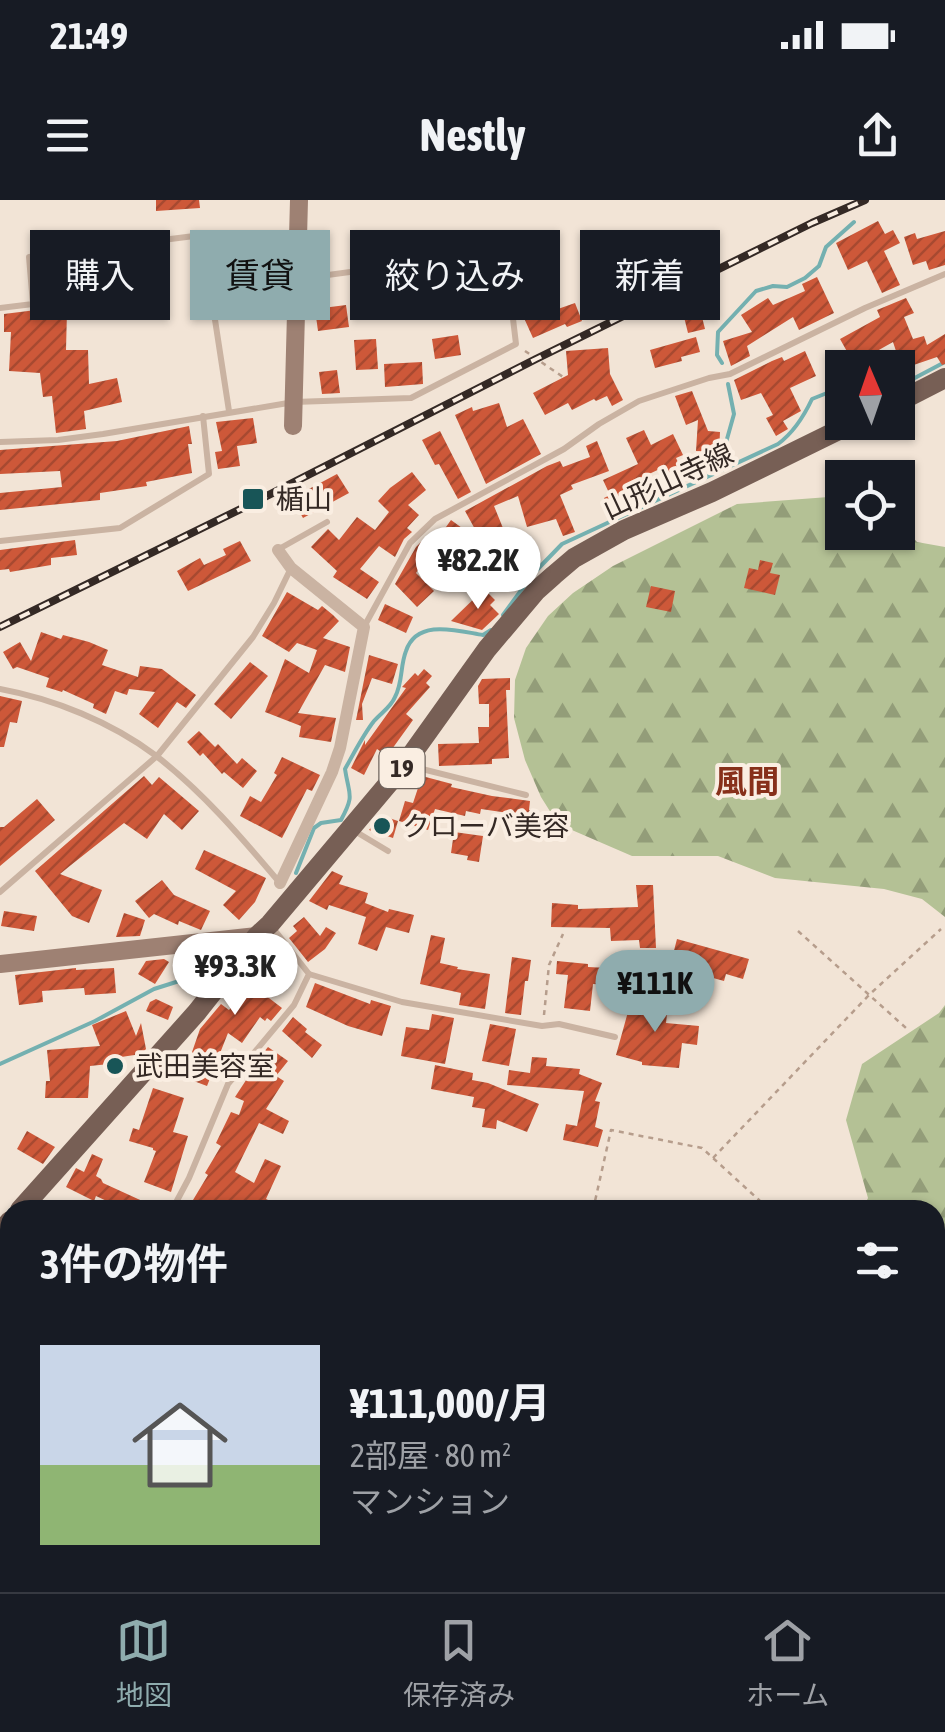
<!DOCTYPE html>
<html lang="ja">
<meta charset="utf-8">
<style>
body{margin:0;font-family:"Asap Condensed","Noto Sans JP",sans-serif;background:#20242c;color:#f1f3f6;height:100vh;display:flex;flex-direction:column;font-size:38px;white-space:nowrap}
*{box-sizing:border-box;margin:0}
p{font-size:32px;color:#9ea1a6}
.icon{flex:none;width:55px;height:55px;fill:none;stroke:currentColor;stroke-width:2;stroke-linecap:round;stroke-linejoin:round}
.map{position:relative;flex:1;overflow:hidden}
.panel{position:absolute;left:0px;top:1000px;width:945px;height:392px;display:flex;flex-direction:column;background:#171b24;border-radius:30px 30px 0 0;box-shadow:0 2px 8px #0004}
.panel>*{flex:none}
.hud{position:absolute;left:30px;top:30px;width:885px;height:90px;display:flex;gap:20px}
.needle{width:65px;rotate:358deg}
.fabs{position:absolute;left:825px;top:150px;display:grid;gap:20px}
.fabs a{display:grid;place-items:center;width:90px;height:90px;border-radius:0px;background:#171b24;box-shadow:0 2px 8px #0004;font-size:50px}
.price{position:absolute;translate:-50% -85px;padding:0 22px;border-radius:35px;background:#fff;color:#222;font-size:32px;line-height:65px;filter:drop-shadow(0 2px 5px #0008)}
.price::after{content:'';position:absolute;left:50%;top:60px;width:30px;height:22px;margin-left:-15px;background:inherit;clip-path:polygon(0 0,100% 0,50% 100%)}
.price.active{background:#8facae;color:#111}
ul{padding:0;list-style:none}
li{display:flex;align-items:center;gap:30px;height:250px;padding:0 40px}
li span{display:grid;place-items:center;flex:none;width:280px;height:200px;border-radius:0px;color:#555}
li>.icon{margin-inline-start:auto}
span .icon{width:120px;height:120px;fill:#fffc;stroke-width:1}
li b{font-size:42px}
h2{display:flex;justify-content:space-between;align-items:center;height:120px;padding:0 40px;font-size:42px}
.tag{padding:0 35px;border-radius:0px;background:#171b24;box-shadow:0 2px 8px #0004;font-size:35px;line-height:90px}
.tag.active{background:#8facae;color:#111}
.status{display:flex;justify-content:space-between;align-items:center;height:70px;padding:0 50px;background:#171b24;direction:ltr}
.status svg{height:28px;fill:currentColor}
header{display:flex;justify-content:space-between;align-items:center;height:130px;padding:0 40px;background:#171b24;font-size:45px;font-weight:700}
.tab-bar{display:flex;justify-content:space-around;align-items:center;height:140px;border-top:2px solid #363941;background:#171b24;font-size:28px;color:#9ea1a6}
.tab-bar a{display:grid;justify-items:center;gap:5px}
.tab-bar .active{color:#8facae}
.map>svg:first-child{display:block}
.forest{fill:url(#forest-firs)}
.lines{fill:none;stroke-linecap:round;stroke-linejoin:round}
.stream{stroke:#74b0b0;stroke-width:4}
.building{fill:url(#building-hatch)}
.path{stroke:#b69d8c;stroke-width:2.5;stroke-dasharray:5 5;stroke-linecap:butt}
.lane{stroke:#cab3a2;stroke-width:6}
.street{stroke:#cab3a2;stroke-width:12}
.secondary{stroke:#9e8173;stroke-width:18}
.primary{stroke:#775f55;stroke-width:20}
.rail-casing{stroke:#342925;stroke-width:8}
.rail{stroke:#faeee2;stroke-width:4;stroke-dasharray:11;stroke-linecap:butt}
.poi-dot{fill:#185557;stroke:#faeee2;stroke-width:4}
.labels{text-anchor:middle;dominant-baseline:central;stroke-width:8;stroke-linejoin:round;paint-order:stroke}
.shield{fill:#faeee2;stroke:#6f645e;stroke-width:2.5}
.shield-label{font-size:25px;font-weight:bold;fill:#342925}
.street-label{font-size:28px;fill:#342925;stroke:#faeee2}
.poi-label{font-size:28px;fill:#342925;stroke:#faeee2;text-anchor:start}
.quarter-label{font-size:32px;font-weight:bold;fill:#87301a;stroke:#faeee2}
</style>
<div class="status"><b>21:49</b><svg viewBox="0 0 49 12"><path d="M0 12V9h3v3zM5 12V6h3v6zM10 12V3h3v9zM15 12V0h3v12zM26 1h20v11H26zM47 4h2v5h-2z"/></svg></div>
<header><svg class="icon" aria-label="menu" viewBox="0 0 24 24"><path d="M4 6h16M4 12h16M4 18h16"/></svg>Nestly<svg class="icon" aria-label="share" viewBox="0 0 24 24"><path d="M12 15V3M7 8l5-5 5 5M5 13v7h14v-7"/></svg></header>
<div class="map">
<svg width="945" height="1392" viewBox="0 0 945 1392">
<defs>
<pattern id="forest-firs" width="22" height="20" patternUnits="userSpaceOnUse" patternTransform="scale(2.5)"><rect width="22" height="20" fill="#b4c195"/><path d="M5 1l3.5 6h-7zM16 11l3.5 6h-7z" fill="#939d79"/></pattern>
<pattern id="building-hatch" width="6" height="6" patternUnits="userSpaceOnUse" patternTransform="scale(2.5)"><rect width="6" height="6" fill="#cd5839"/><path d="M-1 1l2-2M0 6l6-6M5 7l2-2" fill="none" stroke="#a74930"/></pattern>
</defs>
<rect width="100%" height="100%" fill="#f2e4d6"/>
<g class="forest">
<polygon points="842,296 842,332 898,332 898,321 917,342 945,347 945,717 922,699 884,689 775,678 718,656 632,656 558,624 541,597 525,560 514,518 515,480 526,448 548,416 573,393 613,366 737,304"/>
<polygon points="945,805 945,1039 935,1036 935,1010 862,1010 868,998 846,920 862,864 939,813"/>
</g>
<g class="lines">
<g class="stream">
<polyline points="722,163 717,155 718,132 756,91 773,86 787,87 805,78 819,66 826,47 854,22"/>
<polyline points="898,181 909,181 945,162"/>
<polyline points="718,271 734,214 728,184"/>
<path d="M503,415L533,374L562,344L778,244C793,233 804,216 812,199L842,187"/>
<path d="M296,673L314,628L321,623L341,620C355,594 349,596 345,569C354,553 363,535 374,521C381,513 391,507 395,497C403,482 400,466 406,451C417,418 458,431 483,435L491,430"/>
<polyline points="0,864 95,821 154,789 217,769 232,748"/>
</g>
</g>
<g class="building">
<polygon points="156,0 199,0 200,8 156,11"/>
<polygon points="878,21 885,34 893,30 900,43 884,51 900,85 882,93 867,61 848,70 836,43"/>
<polygon points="945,31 945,65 929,70 926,61 913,65 904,37 915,33 917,39"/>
<polygon points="817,77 834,113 799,130 793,117 747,146 750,156 731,166 723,141 752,132 741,115 768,98 773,105 805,91 802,84"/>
<polygon points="906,98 914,113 904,117 913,139 924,136 927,145 945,134 945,164 942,165 937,157 902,169 893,142 854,164 840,139 880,117 877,110"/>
<polygon points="575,103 582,121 567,127 565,124 533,138 524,118 553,106 555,110"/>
<polygon points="346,105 349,127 318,131 315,109"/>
<polygon points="700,109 705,129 688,133 683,113"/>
<polygon points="36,110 67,111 66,150 88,150 89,184 117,178 122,202 84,211 86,229 56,233 52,196 43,197 40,173 9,171 11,132 4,132 4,114"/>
<polygon points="458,135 461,155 435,159 432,139"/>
<polygon points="696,137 700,152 681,157 682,161 655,168 650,150"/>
<polygon points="376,139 378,169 356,170 354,140"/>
<polygon points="608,148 610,174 623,200 612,206 607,196 596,201 594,199 572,210 568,203 545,215 533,193 568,175 566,151"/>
<polygon points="805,151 816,176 790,188 801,211 783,221 788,229 776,236 766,218 773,215 761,193 741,200 734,180 772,161 782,157 784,161"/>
<polygon points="422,162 423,184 385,187 384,164"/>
<polygon points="337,170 340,193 322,194 319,172"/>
<polygon points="692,191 708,231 720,232 719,252 696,251 698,220 686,225 675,196"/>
<polygon points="499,203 507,227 523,219 541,254 486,284 455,215 472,207 473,211"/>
<polygon points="253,218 257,243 237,246 240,266 218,269 215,252 222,251 216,222"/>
<polygon points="189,226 192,244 188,244 192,273 146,282 147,286 100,293 100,300 0,310 0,293 62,287 60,271 0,274 0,250 117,241"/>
<polygon points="644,230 651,245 673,234 683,255 676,258 681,269 670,274 666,266 630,283 634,292 623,297 628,308 612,315 604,298 610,295 603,280 638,264 626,238"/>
<polygon points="440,231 471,292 458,299 439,264 435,265 422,240"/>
<polygon points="597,241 609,271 571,285 573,289 560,295 575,332 563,336 556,319 527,327 518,296 494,306 505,333 482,342 465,311 547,266 560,261 563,267 590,257 586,246"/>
<polygon points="412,272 426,290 408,305 419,315 407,328 412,332 404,339 395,357 379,346 360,369 379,382 367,399 333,377 337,371 311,347 328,329 339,340 357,317 375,330 389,312 378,301 390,288"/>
<polygon points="337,274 349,293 303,318 292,298"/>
<polygon points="451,320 491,349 502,367 492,373 482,356 473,368 436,341"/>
<polygon points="424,339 434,345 416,373 434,391 417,407 395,384 416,347"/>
<polygon points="75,340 77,355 51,358 51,365 10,372 9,369 0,370 0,350"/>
<polygon points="240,341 251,361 188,391 177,371 200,358 204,365 226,355 223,349"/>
<polygon points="760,360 773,363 770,373 780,375 775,395 744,388 749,368 758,370"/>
<polygon points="651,386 675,391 671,412 646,407"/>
<polygon points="484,389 495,400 490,405 499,414 482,430 451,421"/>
<polygon points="287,392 318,410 322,406 333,415 339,421 323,438 350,447 345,472 325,465 298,513 336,518 331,542 299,537 301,526 265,512 285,459 309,473 317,450 297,443 289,452 262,436"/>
<polygon points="385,404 413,417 406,433 378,420"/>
<polygon points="41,432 61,439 63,435 89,442 108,450 102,465 138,477 140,466 162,469 196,495 186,508 177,502 158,528 139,514 155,492 129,489 127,495 115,491 106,514 93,508 94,504 63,490 62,492 46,487 49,478 17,467 13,469 3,452 20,442 31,461"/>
<polygon points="369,455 398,464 392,484 372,478 362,504 363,520 356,520"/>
<polygon points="250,462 268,476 231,519 214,504"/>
<polygon points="424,469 432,476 426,483 430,487 406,514 413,520 387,556 377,549 364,575 351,568 365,540 365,545 406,488 402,487 415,473 418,476"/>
<polygon points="510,478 510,490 506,490 509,558 492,559 492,564 439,566 438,544 479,543 478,527 489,527 489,504 479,504 478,486 482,479"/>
<polygon points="0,496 22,501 17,523 10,522 4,547 0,547"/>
<polygon points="199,531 215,547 218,544 237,564 242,558 257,571 243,588 224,572 222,574 203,553 200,556 187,542"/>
<polygon points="282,557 320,575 312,591 307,589 282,638 240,616 250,596 261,602 277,575 274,573"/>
<polygon points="144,576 152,585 159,577 199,611 182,630 164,614 147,639 124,623 71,665 60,674 102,690 89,723 72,716 35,671"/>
<polygon points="422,576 452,584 451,587 492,596 530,601 529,610 535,610 532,635 514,633 516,614 481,609 480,614 466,611 465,616 435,609 428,630 399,621 405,601 413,603"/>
<polygon points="37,599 55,620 0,666 0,627 4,627"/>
<polygon points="380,615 398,621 393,638 369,630"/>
<polygon points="454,632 483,636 479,662 467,660 468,656 451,653"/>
<polygon points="204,650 266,678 255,702 239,720 223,705 236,691 195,669"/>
<polygon points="332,671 343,676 339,684 368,693 365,703 388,712 389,709 414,715 409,733 386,727 377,751 358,744 366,717 329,705 327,710 309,701"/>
<polygon points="162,680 174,695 210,711 201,730 179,721 178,725 154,714 149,718 135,701"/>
<polygon points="636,685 653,685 656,748 640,748 639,740 611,741 610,728 551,727 552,703 578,705 578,709 638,707"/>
<polygon points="4,711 37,716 34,731 1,726"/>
<polygon points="124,713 145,720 140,736 116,737"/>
<polygon points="304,717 320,736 326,727 336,733 325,749 308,762 289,738 297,731 293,726"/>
<polygon points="431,735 445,738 440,763 458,767 457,769 490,774 485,809 459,805 461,793 420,784"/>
<polygon points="677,739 749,759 743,779 726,774 724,781 670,766"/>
<polygon points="271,742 277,748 279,747 297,770 269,792 261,788 267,794 265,795 282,808 271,821 267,818 265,821 260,817 242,843 228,833 207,886 167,871 170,863 180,851 191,855 200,829 221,804 229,810 234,804 237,806 259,776 251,766"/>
<polygon points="512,757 531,760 528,781 525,781 521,815 505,813"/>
<polygon points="164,759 169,762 155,784 138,774 146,761"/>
<polygon points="557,761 588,764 588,767 628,769 627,786 593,784 590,811 564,808 568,775 556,774"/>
<polygon points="76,768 76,770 114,768 116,793 85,795 84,788 42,791 43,802 19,805 15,775"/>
<polygon points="315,783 370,804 371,800 391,806 382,836 348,826 306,807"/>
<polygon points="664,787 670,788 666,823 699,826 697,845 682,843 679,868 642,865 642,862 616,855 631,801 659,804"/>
<polygon points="156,799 173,807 168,820 146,811 150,802"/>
<polygon points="126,811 136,836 141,823 146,849 141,854 108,859 109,864 90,866 88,898 45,898 46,881 50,881 47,850 100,846 92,825"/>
<polygon points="432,814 454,818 445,864 401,856 406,827 429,830"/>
<polygon points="293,817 307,829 305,832 322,845 312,858 282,831"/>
<polygon points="490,824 516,829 509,866 482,861"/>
<polygon points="268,847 288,861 276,876 284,881 266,909 289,921 283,934 259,923 235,972 254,983 265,959 281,966 266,999 270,1001 265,1010 199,1010 190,1005 208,975 205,973 221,946 216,943 231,912 239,915 244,901 235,897 260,859 259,858"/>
<polygon points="532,857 547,858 546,866 580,869 579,874 602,883 595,901 600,902 595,927 603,930 598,947 563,940 566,924 577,926 584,891 507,885 509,870 530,873"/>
<polygon points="435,865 473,873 472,880 488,883 539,904 527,932 497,920 496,929 482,927 485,909 472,907 474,897 431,889"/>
<polygon points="153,888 184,898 173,932 188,936 171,992 144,982 156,951 153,950 153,948 129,941 133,928 139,930"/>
<polygon points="27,931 55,947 43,964 17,949"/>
<polygon points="92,954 103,959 96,976 101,979 103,983 162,1010 126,1010 96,996 94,1001 66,987 76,968 84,972"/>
<polygon points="0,1113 10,1115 10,1160 0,1156"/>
<polygon points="10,1257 10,1313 0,1309 0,1279"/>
</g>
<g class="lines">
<g class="path">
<polyline points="525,151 566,179"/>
<polyline points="798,731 906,828"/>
<polyline points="544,815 549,765 563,734"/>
<polyline points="713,958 870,794 941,729"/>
<polyline points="593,1010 611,930 702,948 770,1010"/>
<polyline points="935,1188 945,1184"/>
<polyline points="445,1382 449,1392"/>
<polyline points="811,1382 815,1392"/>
<polyline points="306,1392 312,1382"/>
<polyline points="479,1392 500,1382"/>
</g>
<g class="lane">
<polyline points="0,108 33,104 29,57 202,35 229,211"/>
<polyline points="0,242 58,240 103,234 294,202 411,198 516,144 505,51 210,91"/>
<polyline points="0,341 120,328 209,274 203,216"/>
<polyline points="279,349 327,322"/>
<polyline points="365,425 410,343 435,319 564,249 599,224 639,201 709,178 730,174 865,108 945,74"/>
<path d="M0,489C54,499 111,522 155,555C202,591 242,638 280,683"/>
<polyline points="410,566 526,595"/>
<polyline points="353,630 388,651"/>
<polyline points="0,692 157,556 253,437 274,403 291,368"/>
<polyline points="309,774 402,802 542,826 559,824 615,837"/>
<polyline points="172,1010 189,978 228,884 294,805 309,774 273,728"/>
<polyline points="0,1382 10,1353"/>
</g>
<polyline class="street" points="278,350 291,368 364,427 340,548 332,572 280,683"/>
<g class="secondary">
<polyline points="293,226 299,0"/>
<polyline points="0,764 257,736"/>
</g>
<g class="primary">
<polyline points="898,202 945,178"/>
<polyline points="20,1010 197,812 257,736 270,724 404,565 487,449 536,391 554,375 574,358 624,330 712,292 855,222"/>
<polyline points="0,1032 10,1021"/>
</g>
<g class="rail-casing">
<polyline id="rail" points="0,427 255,302 536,159 812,23 865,0"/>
</g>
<use href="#rail" class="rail"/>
</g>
<g class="poi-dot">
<rect x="241" y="287" width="24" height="24" rx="5"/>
<circle cx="382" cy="626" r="10"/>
<circle cx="115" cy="866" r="10"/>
</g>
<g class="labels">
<rect class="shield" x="379.5" y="548" width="45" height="40" rx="8"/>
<g class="shield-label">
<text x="402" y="568">19</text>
</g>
<g class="street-label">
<text transform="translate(668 281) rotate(-25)">山形山寺線</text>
</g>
<g class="poi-label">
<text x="276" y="299">楯山</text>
<text x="402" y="626">クローバ美容</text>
<text x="135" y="866">武田美容室</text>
</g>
<g class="quarter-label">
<text x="747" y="581">風間</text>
</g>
</g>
</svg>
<div class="fabs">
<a><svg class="needle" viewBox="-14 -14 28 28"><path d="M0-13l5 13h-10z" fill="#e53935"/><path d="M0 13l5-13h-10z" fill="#9ea1a6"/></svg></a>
<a><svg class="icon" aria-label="locate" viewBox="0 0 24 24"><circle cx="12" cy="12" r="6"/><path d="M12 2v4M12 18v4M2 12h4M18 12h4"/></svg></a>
</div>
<b class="price" style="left:478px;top:412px">¥82.2K</b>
<b class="price" style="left:235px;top:818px">¥93.3K</b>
<b class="price active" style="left:655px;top:835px">¥111K</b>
<div class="hud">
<a class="tag">購入</a>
<a class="tag active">賃貸</a>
<a class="tag">絞り込み</a>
<a class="tag">新着</a>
</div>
<section class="panel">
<h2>3件の物件<svg class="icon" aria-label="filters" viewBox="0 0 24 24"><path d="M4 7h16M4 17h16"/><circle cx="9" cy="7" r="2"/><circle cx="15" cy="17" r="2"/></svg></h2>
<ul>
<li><span style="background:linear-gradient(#c9d6e8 60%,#8fb573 0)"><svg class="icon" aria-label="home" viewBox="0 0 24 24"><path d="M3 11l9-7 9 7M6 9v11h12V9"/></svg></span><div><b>¥111,000/月</b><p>2部屋 · 80 m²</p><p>マンション</p></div></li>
</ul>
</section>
</div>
<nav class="tab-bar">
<a class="active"><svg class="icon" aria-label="map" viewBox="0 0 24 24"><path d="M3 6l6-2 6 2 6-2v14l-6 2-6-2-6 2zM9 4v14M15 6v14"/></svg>地図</a>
<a><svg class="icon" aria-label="saved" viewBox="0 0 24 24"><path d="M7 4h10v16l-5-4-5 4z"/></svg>保存済み</a>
<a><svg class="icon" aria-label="home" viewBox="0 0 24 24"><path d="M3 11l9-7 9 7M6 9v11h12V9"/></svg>ホーム</a>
</nav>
